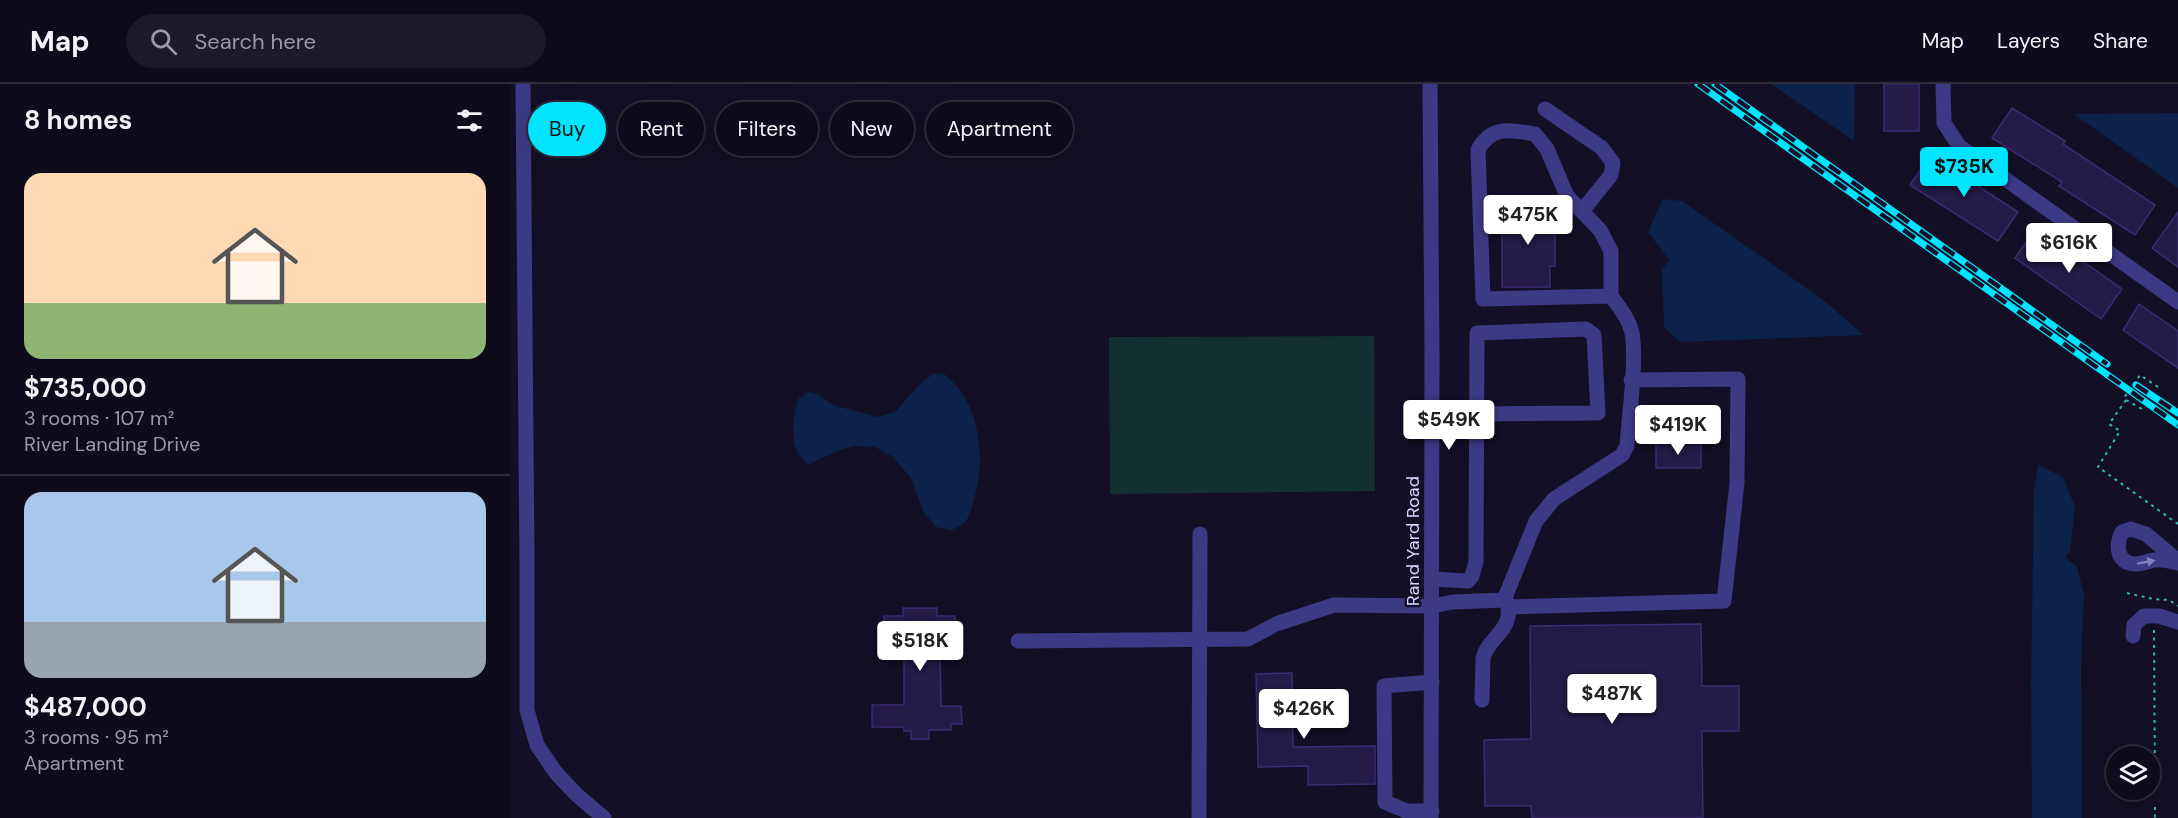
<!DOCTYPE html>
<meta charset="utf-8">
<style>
body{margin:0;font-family:"DM Sans",sans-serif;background:#1c1929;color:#f1f3f6;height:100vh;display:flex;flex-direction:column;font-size:22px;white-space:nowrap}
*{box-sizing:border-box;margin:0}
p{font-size:20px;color:#9b9ba3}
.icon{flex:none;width:33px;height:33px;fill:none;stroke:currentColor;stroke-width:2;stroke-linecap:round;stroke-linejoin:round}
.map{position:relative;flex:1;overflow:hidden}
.drawer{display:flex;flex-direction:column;background:#0e0b1c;width:510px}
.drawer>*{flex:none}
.banner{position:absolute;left:18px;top:18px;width:570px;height:54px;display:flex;gap:12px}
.controls{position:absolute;left:1596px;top:662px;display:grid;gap:12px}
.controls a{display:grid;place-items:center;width:54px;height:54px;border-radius:50%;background:#0e0b1c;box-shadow:0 6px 24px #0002,0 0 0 2px #2e2b3b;font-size:30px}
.price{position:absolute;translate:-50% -51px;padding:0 14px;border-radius:6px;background:#fff;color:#222;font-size:20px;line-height:39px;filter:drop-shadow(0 2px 3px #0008)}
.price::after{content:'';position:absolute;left:50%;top:36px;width:18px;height:14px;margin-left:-9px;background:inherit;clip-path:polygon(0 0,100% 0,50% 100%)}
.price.selected{background:#00e5ff;color:#111}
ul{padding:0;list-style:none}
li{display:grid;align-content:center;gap:12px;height:318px;padding:0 24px}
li+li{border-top:2px solid #2e2b3b}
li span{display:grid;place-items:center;height:186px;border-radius:18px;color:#555}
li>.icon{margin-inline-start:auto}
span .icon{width:108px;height:108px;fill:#fffc;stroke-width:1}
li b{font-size:26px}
h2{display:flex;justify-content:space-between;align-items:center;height:72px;padding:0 24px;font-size:26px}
.tag{padding:0 21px;border-radius:27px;background:#0e0b1c;box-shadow:0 6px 24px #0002,0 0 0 2px #2e2b3b;font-size:21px;line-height:54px}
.tag.selected{background:#00e5ff;color:#111}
header{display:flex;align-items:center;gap:36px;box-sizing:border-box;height:84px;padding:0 30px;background:#0e0b1c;border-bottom:2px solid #2e2b3b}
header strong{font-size:28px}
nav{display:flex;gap:33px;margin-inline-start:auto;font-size:21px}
.search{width:420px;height:54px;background:#1c1929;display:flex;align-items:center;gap:15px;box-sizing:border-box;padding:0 21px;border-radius:33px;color:#9b9ba3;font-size:22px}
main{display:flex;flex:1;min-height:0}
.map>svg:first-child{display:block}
.green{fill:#12302f}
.water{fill:#0c2248}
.building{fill:#241b47;stroke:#3b2d73;stroke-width:1.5}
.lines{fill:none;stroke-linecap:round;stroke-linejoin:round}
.path{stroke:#2fb8b0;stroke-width:2;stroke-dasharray:3 4.5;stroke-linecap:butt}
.minor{stroke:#3d3a85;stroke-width:15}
.rail-casing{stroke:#00e5ff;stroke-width:7}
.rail{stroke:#130f26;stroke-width:4.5;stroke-dasharray:14;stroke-linecap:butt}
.oneway{fill:#837fbc}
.labels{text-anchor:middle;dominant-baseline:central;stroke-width:5;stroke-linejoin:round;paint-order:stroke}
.street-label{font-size:18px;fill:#d9d4ff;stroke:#130f26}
</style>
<header>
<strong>Map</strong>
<div class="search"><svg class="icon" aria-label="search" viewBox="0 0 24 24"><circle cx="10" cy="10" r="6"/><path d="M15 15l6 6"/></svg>Search here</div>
<nav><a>Map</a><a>Layers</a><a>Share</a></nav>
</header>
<main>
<section class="drawer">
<h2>8 homes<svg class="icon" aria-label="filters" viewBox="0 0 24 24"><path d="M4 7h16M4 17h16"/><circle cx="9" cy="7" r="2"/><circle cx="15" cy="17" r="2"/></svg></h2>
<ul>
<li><span style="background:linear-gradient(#ffd9b3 70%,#8fb573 0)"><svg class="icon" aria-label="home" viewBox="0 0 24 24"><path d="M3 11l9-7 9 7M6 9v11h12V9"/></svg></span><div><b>$735,000</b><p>3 rooms · 107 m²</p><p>River Landing Drive</p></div></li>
<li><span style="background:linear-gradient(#a9c7e8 70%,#9aa5b1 0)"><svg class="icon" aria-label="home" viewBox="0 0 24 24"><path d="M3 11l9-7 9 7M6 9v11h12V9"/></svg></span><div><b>$487,000</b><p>3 rooms · 95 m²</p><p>Apartment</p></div></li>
</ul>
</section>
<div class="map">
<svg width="1668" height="734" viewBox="0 0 1668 734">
<rect width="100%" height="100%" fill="#130f26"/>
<polygon class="green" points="864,252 865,407 600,410 599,253"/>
<g class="water">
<polygon points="1261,0 1345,0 1344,57"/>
<polygon points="1668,29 1668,104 1564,30"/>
<polygon points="1153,115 1172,117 1312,215 1354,251 1170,258 1154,243 1152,184 1160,177 1138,148"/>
<path d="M425,289L434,290C471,318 477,376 463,418C462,423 460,431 457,435C455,440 447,443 442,446L426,443L413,427L401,394L383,373L365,363L344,362L327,367L298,381C295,377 290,373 288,369C280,354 284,330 288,315L299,308L308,310L323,321L367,333L385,328L413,297Z"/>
<polygon points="1528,381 1553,393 1565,423 1560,467 1555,473 1567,483 1574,510 1571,581 1572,734 1522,734 1521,598 1524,407"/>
</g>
<g class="building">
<rect x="1374" y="0" width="35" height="47"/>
<polygon points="1502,24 1555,57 1553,60 1645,121 1625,151 1549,102 1552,98 1482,54"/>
<polygon points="1420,71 1508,128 1488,157 1400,101"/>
<polygon points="997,120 1036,120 1037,136 1045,136 1045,182 1040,182 1040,203 992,203 992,136 997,136"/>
<polygon points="1668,128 1668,183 1642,164"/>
<polygon points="1526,144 1612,205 1591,235 1505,174"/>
<polygon points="1629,220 1668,247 1668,284 1613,246"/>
<rect x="1146" y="359" width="45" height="25"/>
<polygon points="393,524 427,524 427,532 445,532 445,570 430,570 431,622 451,622 452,640 441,640 441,646 419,646 419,655 401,655 401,647 394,647 394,643 362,643 362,621 394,621 394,565 374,565 374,532 393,532"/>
<polygon points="1191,540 1192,602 1229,602 1229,647 1192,647 1193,734 1022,734 1021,722 975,722 974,656 1021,655 1020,542"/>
<polygon points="782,589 783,663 865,662 865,700 798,701 798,682 748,683 746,590"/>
</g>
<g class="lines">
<g class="path">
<polyline points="1648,303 1630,291 1614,314 1616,316 1599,340 1610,347 1588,383 1668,440"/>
<polyline points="1616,316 1632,325"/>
<polyline points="1617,509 1643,515 1659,516 1668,522"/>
<polyline points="1644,546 1645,705"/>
<polyline points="1645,723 1645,734"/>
</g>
<g class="minor">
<polyline points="13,0 17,480 17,626 27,661 46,689 67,711 94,734"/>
<polyline points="920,0 922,273 921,734"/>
<polyline points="1433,0 1434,39 1449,62 1668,218"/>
<polyline points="1035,25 1092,64 1103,79 1101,91 1072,127"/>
<path d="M1668,477L1636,450L1621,445L1612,448C1605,462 1607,479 1625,480C1632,480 1638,477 1644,476C1653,475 1660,477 1668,479"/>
<polyline points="922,495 958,497 962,492 966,478 967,249 1076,245 1084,251 1088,329 967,330"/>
<path d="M994,516L1026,437L1044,415L1112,371L1117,362C1119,330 1127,279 1122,249C1119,235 1109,223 1101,212L973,215L968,66C981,41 1001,46 1025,50L1037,65L1057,112L1090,146L1101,167V212"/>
<polyline points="999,523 1214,517 1227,399 1228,295 1121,296"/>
<polyline points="1623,552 1624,541 1634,532 1649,532 1668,538"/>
<path d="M508,557L738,555L766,540L824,521L922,522L943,518L994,516L997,518C1005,546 978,553 973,574L972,616"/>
<polyline points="922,727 896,727 875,718 874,602 922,598"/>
<polyline points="689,734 690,450"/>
</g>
<g class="rail-casing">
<g id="rail">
<polyline points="1188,0 1668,341"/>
<polyline points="1205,0 1597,280"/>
<polyline points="1626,301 1668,329"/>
</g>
</g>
<use href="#rail" class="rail"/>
</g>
<defs><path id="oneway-solid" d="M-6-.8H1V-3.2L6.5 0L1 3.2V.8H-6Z" transform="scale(1.5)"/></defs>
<use class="oneway" href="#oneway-solid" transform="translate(1636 478) rotate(-10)"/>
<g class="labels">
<g class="street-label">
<text transform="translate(903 457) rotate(-90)">Rand Yard Road</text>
</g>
</g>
</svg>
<div class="controls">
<a><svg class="icon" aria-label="layers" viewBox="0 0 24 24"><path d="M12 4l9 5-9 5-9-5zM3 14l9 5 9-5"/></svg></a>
</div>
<b class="price selected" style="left:1454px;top:114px">$735K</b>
<b class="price" style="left:1018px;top:162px">$475K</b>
<b class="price" style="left:1559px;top:190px">$616K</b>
<b class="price" style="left:939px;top:367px">$549K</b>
<b class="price" style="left:1168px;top:372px">$419K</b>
<b class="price" style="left:410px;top:588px">$518K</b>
<b class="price" style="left:1102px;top:641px">$487K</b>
<b class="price" style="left:794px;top:656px">$426K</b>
<div class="banner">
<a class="tag selected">Buy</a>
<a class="tag">Rent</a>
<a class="tag">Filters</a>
<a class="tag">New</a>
<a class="tag">Apartment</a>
</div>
</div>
</main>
